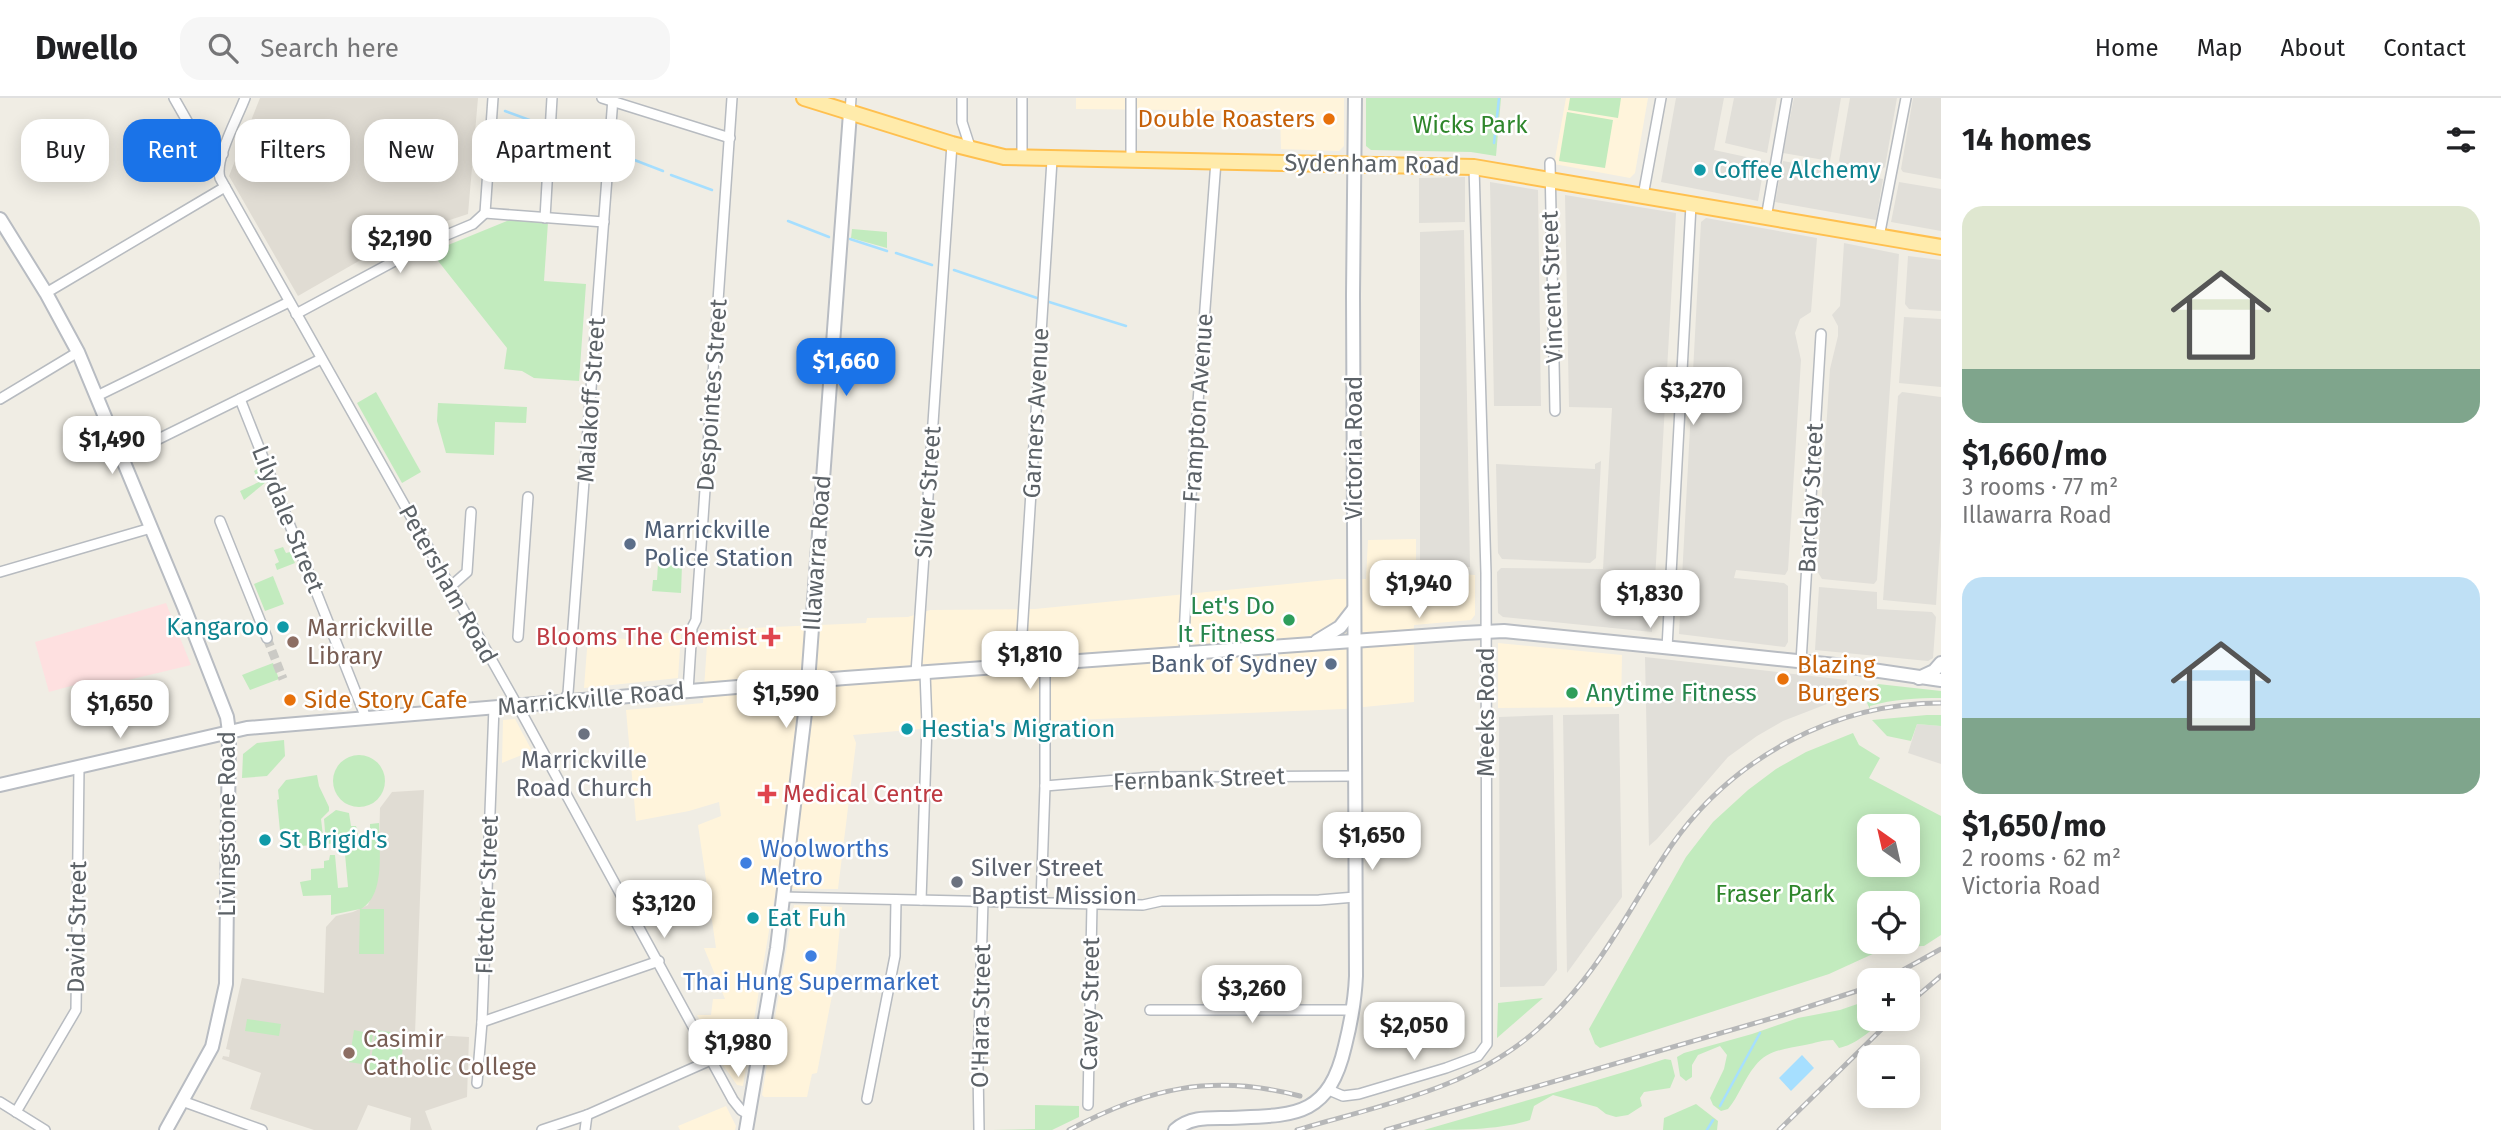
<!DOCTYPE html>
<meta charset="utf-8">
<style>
body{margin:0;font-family:"Fira Sans",sans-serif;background:#f6f6f6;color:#202124;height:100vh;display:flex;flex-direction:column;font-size:26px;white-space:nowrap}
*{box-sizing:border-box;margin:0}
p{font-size:23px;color:#757577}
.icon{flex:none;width:38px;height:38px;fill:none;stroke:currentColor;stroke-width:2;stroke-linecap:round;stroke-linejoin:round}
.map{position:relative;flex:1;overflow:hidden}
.sheet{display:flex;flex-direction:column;background:#fff;width:560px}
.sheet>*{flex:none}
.hud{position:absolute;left:21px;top:21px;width:665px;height:63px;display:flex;gap:14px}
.needle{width:46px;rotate:326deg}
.tools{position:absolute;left:1857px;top:716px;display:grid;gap:14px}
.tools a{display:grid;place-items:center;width:63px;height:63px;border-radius:14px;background:#fff;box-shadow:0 4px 18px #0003;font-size:35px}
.price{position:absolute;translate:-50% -60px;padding:0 16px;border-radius:14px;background:#fff;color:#222;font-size:23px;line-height:46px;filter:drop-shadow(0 2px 4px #0008)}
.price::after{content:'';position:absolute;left:50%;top:42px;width:21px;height:16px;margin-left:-10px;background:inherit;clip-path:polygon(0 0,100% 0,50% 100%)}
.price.selected{background:#1a73e8;color:#fff}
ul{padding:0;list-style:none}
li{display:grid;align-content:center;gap:14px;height:371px;padding:0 21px}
li span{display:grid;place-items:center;height:217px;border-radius:21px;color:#555}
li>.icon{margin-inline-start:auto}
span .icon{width:126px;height:126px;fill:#fffc;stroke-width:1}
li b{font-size:30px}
h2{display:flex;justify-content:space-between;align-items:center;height:84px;padding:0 21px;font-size:30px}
.tag{padding:0 24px;border-radius:21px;background:#fff;box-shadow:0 4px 18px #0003;font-size:24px;line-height:63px}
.tag.selected{background:#1a73e8;color:#fff}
header{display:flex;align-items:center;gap:42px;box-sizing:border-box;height:98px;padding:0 35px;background:#fff;border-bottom:2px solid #e0e0e0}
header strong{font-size:33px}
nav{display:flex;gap:38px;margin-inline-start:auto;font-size:24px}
.search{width:490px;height:63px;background:#f6f6f6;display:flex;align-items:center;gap:18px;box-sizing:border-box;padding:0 24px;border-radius:21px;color:#757577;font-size:26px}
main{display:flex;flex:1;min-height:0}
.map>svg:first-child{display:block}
.commercial{fill:#fff4db}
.industrial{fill:#e1dfd9}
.education{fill:#e0dcd3}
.medical{fill:#fee0e0}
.green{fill:#c2ebbe;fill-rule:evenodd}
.water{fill:#a6dfff}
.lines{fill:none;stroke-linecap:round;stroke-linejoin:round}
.stream{stroke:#a6dfff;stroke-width:2.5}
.street-tunnel{stroke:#cbcac5;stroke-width:9;stroke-dasharray:9 4.5;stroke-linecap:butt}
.street-casing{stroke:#b7bbc0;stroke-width:12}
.secondary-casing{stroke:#b8bcc2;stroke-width:16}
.primary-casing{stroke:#ffc04f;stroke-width:18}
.street{stroke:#fff;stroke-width:9}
.secondary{stroke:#fff;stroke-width:12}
.primary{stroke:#ffebab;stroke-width:14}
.rail-casing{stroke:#b6b7b8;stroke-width:5}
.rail{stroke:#fff;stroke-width:2.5;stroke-dasharray:8;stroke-linecap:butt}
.food-dot{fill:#e8710a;stroke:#fff;stroke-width:2.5}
.culture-dot{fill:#0f9aa8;stroke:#fff;stroke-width:2.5}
.service-dot{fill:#5c6f8a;stroke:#fff;stroke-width:2.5}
.leisure-dot{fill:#2e9e5b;stroke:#fff;stroke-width:2.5}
.health-dot{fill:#e0444e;stroke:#fff;stroke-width:2.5}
.education-dot{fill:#8d6e63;stroke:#fff;stroke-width:2.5}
.worship-dot{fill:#6b7280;stroke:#fff;stroke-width:2.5}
.shop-dot{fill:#3f7fe0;stroke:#fff;stroke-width:2.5}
.labels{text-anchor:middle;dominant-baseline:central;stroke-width:5;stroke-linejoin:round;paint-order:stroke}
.food-label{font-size:24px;fill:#c56008;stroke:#fff;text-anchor:start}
.park-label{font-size:24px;fill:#2e862b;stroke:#fff}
.street-label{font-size:24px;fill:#5c6267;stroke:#fff}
.culture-label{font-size:24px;fill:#0d838f;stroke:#fff;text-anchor:start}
.service-label{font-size:24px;fill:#4e5e75;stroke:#fff;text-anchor:start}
.leisure-label{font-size:24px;fill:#27864d;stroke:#fff;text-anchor:end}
.education-label{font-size:24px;fill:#785e54;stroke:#fff;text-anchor:start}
.health-label{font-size:24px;fill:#be3a42;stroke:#fff;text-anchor:end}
.worship-label{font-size:24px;fill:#5b616d;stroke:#fff}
.shop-label{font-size:24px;fill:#366cbe;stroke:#fff;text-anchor:start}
</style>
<header>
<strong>Dwello</strong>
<div class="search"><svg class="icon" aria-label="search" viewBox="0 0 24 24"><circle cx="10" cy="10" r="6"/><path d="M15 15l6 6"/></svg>Search here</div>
<nav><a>Home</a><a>Map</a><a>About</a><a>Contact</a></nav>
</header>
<main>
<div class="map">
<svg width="1941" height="1032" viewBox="0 0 1941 1032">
<rect width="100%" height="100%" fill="#f0ede4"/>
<g class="commercial">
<polygon points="1076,0 1344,0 1344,48 1339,53 1281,51 1280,13 1076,11"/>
<polygon points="1566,0 1648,0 1635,75 1630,80 1554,66"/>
<polygon points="1416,441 1416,473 1475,477 1475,517 1471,522 1414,527 1414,604 1344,611 975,626 853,637 856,645 838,791 776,791 743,988 737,987 723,967 697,917 711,917 713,901 725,901 704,850 716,850 698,727 721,718 719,704 689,713 636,723 626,612 703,605 708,532 866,525 867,520 908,519 930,512 1035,511 1337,481 1366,481 1368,442"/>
<polygon points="640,533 681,536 678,580 584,590 588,538 638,542"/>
<polygon points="1498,545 1622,557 1621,609 1498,610"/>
<polygon points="515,621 532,653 502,665 503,622"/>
<polygon points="794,807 842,809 834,887 817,975 812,976 807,999 764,999 762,997"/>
<polygon points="726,1008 736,1028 735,1032 680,1032 678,1028"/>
</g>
<g class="industrial">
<polygon points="1676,0 1724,0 1714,52 1765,63 1758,103 1661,84"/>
<polygon points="1734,0 1777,0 1767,55 1725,45"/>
<polygon points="1794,0 1841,0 1830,63 1783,55"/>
<polygon points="1850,0 1897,0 1885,69 1880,72 1841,65 1839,63"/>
<polygon points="1913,0 1941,0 1941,81 1903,74 1901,71"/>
<polygon points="1783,63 1883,81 1876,122 1775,104"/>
<polygon points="1465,79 1465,124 1419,125 1419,80"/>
<polygon points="1490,84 1538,92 1541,308 1494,308"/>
<polygon points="1899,84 1941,91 1941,133 1891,124"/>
<polygon points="1565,97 1676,115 1652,534 1503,519 1498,515 1497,474 1501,470 1603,471 1612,310 1569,309"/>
<polygon points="1706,120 1817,140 1811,214 1800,221 1795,235 1801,262 1788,472 1785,477 1736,472 1734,480 1784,485 1788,488 1788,544 1785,549 1679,536 1701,124"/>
<polygon points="1464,132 1470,469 1420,469 1420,134"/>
<polygon points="1844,145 1899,156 1877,482 1874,486 1822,481 1817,473 1830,271 1838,238 1838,228 1832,217 1840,208"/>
<polygon points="1908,158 1941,162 1941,213 1909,211 1905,206"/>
<polygon points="1904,219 1941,221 1941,289 1899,285"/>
<polygon points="1902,294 1941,299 1941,428 1936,507 1883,502 1898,298"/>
<polygon points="1601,363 1596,460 1590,465 1502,461 1498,455 1496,366 1595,371 1595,366"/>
<polygon points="1819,489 1877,494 1877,511 1932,514 1936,519 1933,560 1928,563 1815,552"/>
<polygon points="1645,559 1847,582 1845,599 1783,623 1757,638 1728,659 1657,741 1649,748"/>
<polygon points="1619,616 1622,799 1567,875 1563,617"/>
<polygon points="1553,617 1557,872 1544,888 1500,889 1499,619"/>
<polygon points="1917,626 1941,628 1941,666 1908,655"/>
</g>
<g class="education">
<polygon points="260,0 478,0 468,116 404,137 298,198 229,78"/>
<polygon points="424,692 415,936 469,939 467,999 425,1013 432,1032 410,1032 411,1020 368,1007 357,1032 314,1032 250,1011 261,975 222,961 223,958 229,959 230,952 226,951 242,880 324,895 326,829 336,818 353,814 368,807 378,781 380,710 392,694"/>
</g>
<polygon class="medical" points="166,505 191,567 95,590 93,582 49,594 35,544"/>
<g class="green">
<polygon points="1366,0 1501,0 1496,58 1471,54 1371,52 1366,48"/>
<polygon points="1570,0 1621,0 1618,20 1568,12"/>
<polygon points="1567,14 1613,22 1605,70 1559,63"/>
<polygon points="512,121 548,124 544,183 586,186 579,283 534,280 522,273 504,271 507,250 431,154"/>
<polygon points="852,131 887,134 887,150 851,140"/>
<polygon points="376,294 421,374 402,385 357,305"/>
<polygon points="438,305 527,309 526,325 495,324 494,357 446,355 437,323"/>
<polygon points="259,370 266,384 244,402 240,393 259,384 254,373"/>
<polygon points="283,449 286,455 290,454 295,465 277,472 275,466 279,464 274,452"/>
<polygon points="658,466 682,467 681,495 652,493 653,482 657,482"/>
<polygon points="273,478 284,506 265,513 254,486"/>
<polygon points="273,565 279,581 250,592 242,577"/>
<path d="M1878,586L1941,593V600C1917,600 1893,601 1870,608V611L1867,605Z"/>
<polygon points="1927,617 1941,617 1941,628 1917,626 1911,643 1887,638 1872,622"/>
<path d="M1853,635L1859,647L1880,660L1869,680L1941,718V837L1924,848L1888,849L1829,876L1600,950L1595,946L1589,931L1686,759L1713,724L1748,692L1776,671L1806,654ZM1908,728V766H1869V728ZM1869,805H1908V844H1869Z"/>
<polygon points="284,642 285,658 267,678 242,680 243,656 257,645"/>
<circle cx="359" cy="683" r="26"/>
<polygon points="317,677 319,688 329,709 329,713 321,721 324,746 290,749 288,735 285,732 280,733 277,702 279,701 278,692 286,682"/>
<path d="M336,712L349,715L351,728H356L358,737L362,740L370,737V726L379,725C379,750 386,797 361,811H384V856H359L360,811L331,817V797L303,798L300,784L311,782V771L324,770V763L329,762L330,757H335L338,790L348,789L344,745L326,746L324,721Z"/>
<polygon points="1543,900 1497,940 1498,905"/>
<path d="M1869,902V920L1884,921C1872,932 1855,947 1839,950L1833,942C1823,942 1815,945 1805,947C1787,951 1768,951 1755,968C1744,981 1739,998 1728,1011L1721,1013L1713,1007L1710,1000L1724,971L1727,957L1720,948L1698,957L1692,967V979L1686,983L1680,978L1677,959L1684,955L1752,936L1798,920L1840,912Z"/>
<polygon points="247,921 281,926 279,938 245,933"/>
<polygon points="354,932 373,936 368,967 349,964"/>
<polygon points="376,932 405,936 399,977 369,972"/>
<path d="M1665,961L1671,962L1675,978L1670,990L1644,994L1640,1000L1642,1008L1628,1017L1616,1019L1606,1016L1597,1009L1553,997L1534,1008L1530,1022C1500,1032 1458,1032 1424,1032C1505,1008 1586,987 1665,961Z"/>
<polygon points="1696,1006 1718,1023 1717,1032 1663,1032 1664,1020"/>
<polygon points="1035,1007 1079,1008 1079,1019 1052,1032 993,1032 1035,1031"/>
</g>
<polygon class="water" points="1802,957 1814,970 1791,993 1779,980"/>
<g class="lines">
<g class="stream">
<polyline points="505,13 546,28"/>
<polyline points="554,31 590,46"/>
<polyline points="1494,45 1499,0"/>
<polyline points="624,58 663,73"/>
<polyline points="671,77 712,92"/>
<polyline points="788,123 829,139"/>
<polyline points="850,141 887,153"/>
<polyline points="896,155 932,167"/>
<polyline points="954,172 1040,201"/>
<polyline points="1046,203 1126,228"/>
<polyline points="1720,1008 1760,935"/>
<polyline points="1707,1032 1713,1022"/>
</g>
<polyline class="street-tunnel" points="267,540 283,581"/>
<g class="street-casing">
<g id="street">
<polyline points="174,0 203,51 208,54 223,56"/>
<path d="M245,0C238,19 214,62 220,80L525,621L733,1002L741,1012L748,1016"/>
<polyline points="602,0 730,40"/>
<polyline points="962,0 962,24 971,52"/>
<polyline points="850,15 851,0"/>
<polyline points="1022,61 1022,0"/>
<polyline points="1131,63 1131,0"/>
<polyline points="1550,65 1555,313"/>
<polyline points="1643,98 1661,0"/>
<polyline points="485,115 604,124"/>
<polyline points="485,115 493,0"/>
<polyline points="545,120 552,0"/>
<polyline points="1766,120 1787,0"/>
<polyline points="1879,139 1906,0"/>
<polyline points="46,195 225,89"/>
<polyline points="296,216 430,144 473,126 485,115"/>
<polyline points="97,298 289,204"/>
<polyline points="0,301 78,254"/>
<polyline points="240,301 366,620"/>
<polyline points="122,359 321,261"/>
<polyline points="220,423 267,540"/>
<polyline points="0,474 151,430"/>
<polyline points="450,489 467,474 471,414"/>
<polyline points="518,539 528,399"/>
<polyline points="1667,550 1691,107"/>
<polyline points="1185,556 1184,539 1191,398 1216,63"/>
<polyline points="1801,564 1821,236"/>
<polyline points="1021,568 1021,552 1052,62"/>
<polyline points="916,575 952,46"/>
<polyline points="688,593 692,530 696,522 732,0"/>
<polyline points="564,603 568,595 613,0"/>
<polyline points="1045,688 1153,679 1354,678"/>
<polyline points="783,799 1143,807 1161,803 1319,802 1355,799"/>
<polyline points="921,802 927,627 925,574"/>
<polyline points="1041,804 1045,688 1045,566"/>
<polyline points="1150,912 1353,912"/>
<polyline points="482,924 659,863"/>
<polyline points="477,985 482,924 494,609"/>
<polyline points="1329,992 1343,998 1359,996 1446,970 1478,958 1487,946 1486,475 1474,69"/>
<polyline points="867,1001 895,858 896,802"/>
<polyline points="182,1003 262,1032"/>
<polyline points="0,1004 45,1032"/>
<polyline points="1088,1007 1092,806"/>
<polyline points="16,1014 76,912 79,669"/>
<polyline points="542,1032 587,1017 711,962"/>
<polyline points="585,1032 587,1017"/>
<polyline points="979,1032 978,970 983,803"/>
</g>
</g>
<g class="secondary-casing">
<g id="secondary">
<polyline points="0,121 46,195 78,254 184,509 227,619 229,634 226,886 212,949 166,1032"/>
<polyline points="1317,543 1340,529 1354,511"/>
<polyline points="1919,580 1934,573 1941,565"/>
<polyline points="0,687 247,630 845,580 1464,535 1504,533 1683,551 1845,568 1941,582"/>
<polyline points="746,1032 777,850 807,598 850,15"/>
<path d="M1175,1032C1190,1019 1207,1020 1226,1020C1292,1017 1328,1022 1345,948C1351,924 1355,902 1356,878L1353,197L1355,0"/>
</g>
</g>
<g class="primary-casing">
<polyline id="primary" points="804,0 952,46 1004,59 1474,69 1941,149"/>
</g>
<use href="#street" class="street"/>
<use href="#secondary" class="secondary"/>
<use href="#primary" class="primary"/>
<g class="rail-casing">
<g id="rail">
<polyline points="1885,882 1941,851"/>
<polyline points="1908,906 1941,878"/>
<path d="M1069,1032C1148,990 1212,975 1300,998"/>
<path d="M1297,1032C1381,1007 1471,991 1538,931C1600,876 1626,814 1671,748C1732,660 1834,605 1941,605"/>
<polyline points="1386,1032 1783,917 1869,889"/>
<polyline points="1779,1032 1893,920"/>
</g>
</g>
<use href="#rail" class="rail"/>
</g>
<g class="food-dot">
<circle cx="1329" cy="21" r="7"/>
<circle cx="1783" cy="581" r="7"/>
<circle cx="290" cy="602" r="7"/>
</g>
<g class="culture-dot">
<circle cx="1700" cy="72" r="7"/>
<circle cx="283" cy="529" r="7"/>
<circle cx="907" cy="631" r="7"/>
<circle cx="265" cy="742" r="7"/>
<circle cx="753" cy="820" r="7"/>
</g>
<g class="service-dot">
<circle cx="630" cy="446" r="7"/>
<circle cx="1331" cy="566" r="7"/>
</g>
<g class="leisure-dot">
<circle cx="1289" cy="522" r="7"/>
<circle cx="1572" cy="595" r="7"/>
</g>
<g class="health-dot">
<path d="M767.5 528.5h7v7h7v7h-7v7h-7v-7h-7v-7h7z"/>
<path d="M763.5 685.5h7v7h7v7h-7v7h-7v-7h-7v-7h7z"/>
</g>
<g class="education-dot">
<circle cx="293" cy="544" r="7"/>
<circle cx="349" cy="955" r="7"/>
</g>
<g class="worship-dot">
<circle cx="584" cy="636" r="7"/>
<circle cx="957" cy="784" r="7"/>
</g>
<g class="shop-dot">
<circle cx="746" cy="765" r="7"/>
<circle cx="811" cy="858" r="7"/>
</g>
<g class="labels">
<g class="food-label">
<text x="1315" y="21" text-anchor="end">Double Roasters</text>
<text x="1797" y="567">Blazing<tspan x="1797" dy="28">Burgers</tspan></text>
<text x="304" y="602">Side Story Cafe</text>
</g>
<g class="park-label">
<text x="1470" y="27">Wicks Park</text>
<text x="1775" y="796">Fraser Park</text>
</g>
<g class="street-label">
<text transform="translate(1372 66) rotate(1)">Sydenham Road</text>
<text transform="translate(1552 189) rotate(-92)">Vincent Street</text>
<text transform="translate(712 297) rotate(-86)">Despointes Street</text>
<text transform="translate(591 302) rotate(-86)">Malakoff Street</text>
<text transform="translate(1198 310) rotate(-86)">Frampton Avenue</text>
<text transform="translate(1036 315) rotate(-87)">Garners Avenue</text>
<text transform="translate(1354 350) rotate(-90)">Victoria Road</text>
<text transform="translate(928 394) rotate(-86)">Silver Street</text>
<text transform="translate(1811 400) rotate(-87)">Barclay Street</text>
<text transform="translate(288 421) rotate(68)">Lilydale Street</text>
<text transform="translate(817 455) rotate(-86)">Illawarra Road</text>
<text transform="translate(448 486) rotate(61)">Petersham Road</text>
<text transform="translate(591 601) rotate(-5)">Marrickville Road</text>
<text transform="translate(1486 614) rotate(-90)">Meeks Road</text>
<text transform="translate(1199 681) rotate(-2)">Fernbank Street</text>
<text transform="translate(227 726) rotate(-90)">Livingstone Road</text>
<text transform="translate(487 797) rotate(-88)">Fletcher Street</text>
<text transform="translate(77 829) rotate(-89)">David Street</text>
<text transform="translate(1090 906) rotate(-89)">Cavey Street</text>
<text transform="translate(981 918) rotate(-89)">O'Hara Street</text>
</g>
<g class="culture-label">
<text x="1714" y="72">Coffee Alchemy</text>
<text x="269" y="529" text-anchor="end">Kangaroo</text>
<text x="921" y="631">Hestia's Migration</text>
<text x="279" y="742">St Brigid's</text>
<text x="767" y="820">Eat Fuh</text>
</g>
<g class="service-label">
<text x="644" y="432">Marrickville<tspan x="644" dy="28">Police Station</tspan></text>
<text x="1317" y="566" text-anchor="end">Bank of Sydney</text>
</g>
<g class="leisure-label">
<text x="1275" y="508">Let's Do<tspan x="1275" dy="28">It Fitness</tspan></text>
<text x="1586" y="595" text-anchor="start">Anytime Fitness</text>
</g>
<g class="education-label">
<text x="307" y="530">Marrickville<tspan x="307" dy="28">Library</tspan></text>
<text x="363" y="941">Casimir<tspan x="363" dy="28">Catholic College</tspan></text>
</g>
<g class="health-label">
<text x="757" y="539">Blooms The Chemist</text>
<text x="783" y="696" text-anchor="start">Medical Centre</text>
</g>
<g class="worship-label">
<text x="584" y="662">Marrickville<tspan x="584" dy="28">Road Church</tspan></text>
<text x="971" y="770" text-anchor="start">Silver Street<tspan x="971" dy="28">Baptist Mission</tspan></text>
</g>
<g class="shop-label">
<text x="760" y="751">Woolworths<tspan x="760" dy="28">Metro</tspan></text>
<text x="811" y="884" text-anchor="middle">Thai Hung Supermarket</text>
</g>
</g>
</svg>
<div class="tools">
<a><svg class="needle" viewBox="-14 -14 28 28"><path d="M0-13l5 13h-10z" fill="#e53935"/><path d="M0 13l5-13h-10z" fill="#757577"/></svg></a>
<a><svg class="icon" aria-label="locate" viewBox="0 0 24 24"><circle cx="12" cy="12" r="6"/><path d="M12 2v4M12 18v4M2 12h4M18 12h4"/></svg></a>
<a>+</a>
<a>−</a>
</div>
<b class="price" style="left:400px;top:177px">$2,190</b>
<b class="price selected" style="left:846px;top:300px">$1,660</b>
<b class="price" style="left:1693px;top:329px">$3,270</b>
<b class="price" style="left:112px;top:378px">$1,490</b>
<b class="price" style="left:1419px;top:522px">$1,940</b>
<b class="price" style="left:1650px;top:532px">$1,830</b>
<b class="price" style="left:1030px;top:593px">$1,810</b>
<b class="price" style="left:786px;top:632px">$1,590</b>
<b class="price" style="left:120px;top:642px">$1,650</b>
<b class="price" style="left:1372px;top:774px">$1,650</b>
<b class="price" style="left:664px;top:842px">$3,120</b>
<b class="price" style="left:1252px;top:927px">$3,260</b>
<b class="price" style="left:1414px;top:964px">$2,050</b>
<b class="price" style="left:738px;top:981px">$1,980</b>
<div class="hud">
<a class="tag">Buy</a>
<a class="tag selected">Rent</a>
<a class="tag">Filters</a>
<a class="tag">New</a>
<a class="tag">Apartment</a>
</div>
</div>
<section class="sheet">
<h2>14 homes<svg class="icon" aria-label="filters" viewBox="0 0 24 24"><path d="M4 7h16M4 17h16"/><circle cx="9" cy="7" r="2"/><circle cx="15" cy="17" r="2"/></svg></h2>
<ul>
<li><span style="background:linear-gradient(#dfe7d0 75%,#7fa58c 0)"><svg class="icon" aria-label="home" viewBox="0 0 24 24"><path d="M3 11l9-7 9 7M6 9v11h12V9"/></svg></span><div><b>$1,660/mo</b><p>3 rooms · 77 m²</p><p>Illawarra Road</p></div></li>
<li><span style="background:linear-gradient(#bfe0f5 65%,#7fa58c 0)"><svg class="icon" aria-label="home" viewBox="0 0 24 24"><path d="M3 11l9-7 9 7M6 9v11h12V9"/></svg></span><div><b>$1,650/mo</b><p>2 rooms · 62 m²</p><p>Victoria Road</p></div></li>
</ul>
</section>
</main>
